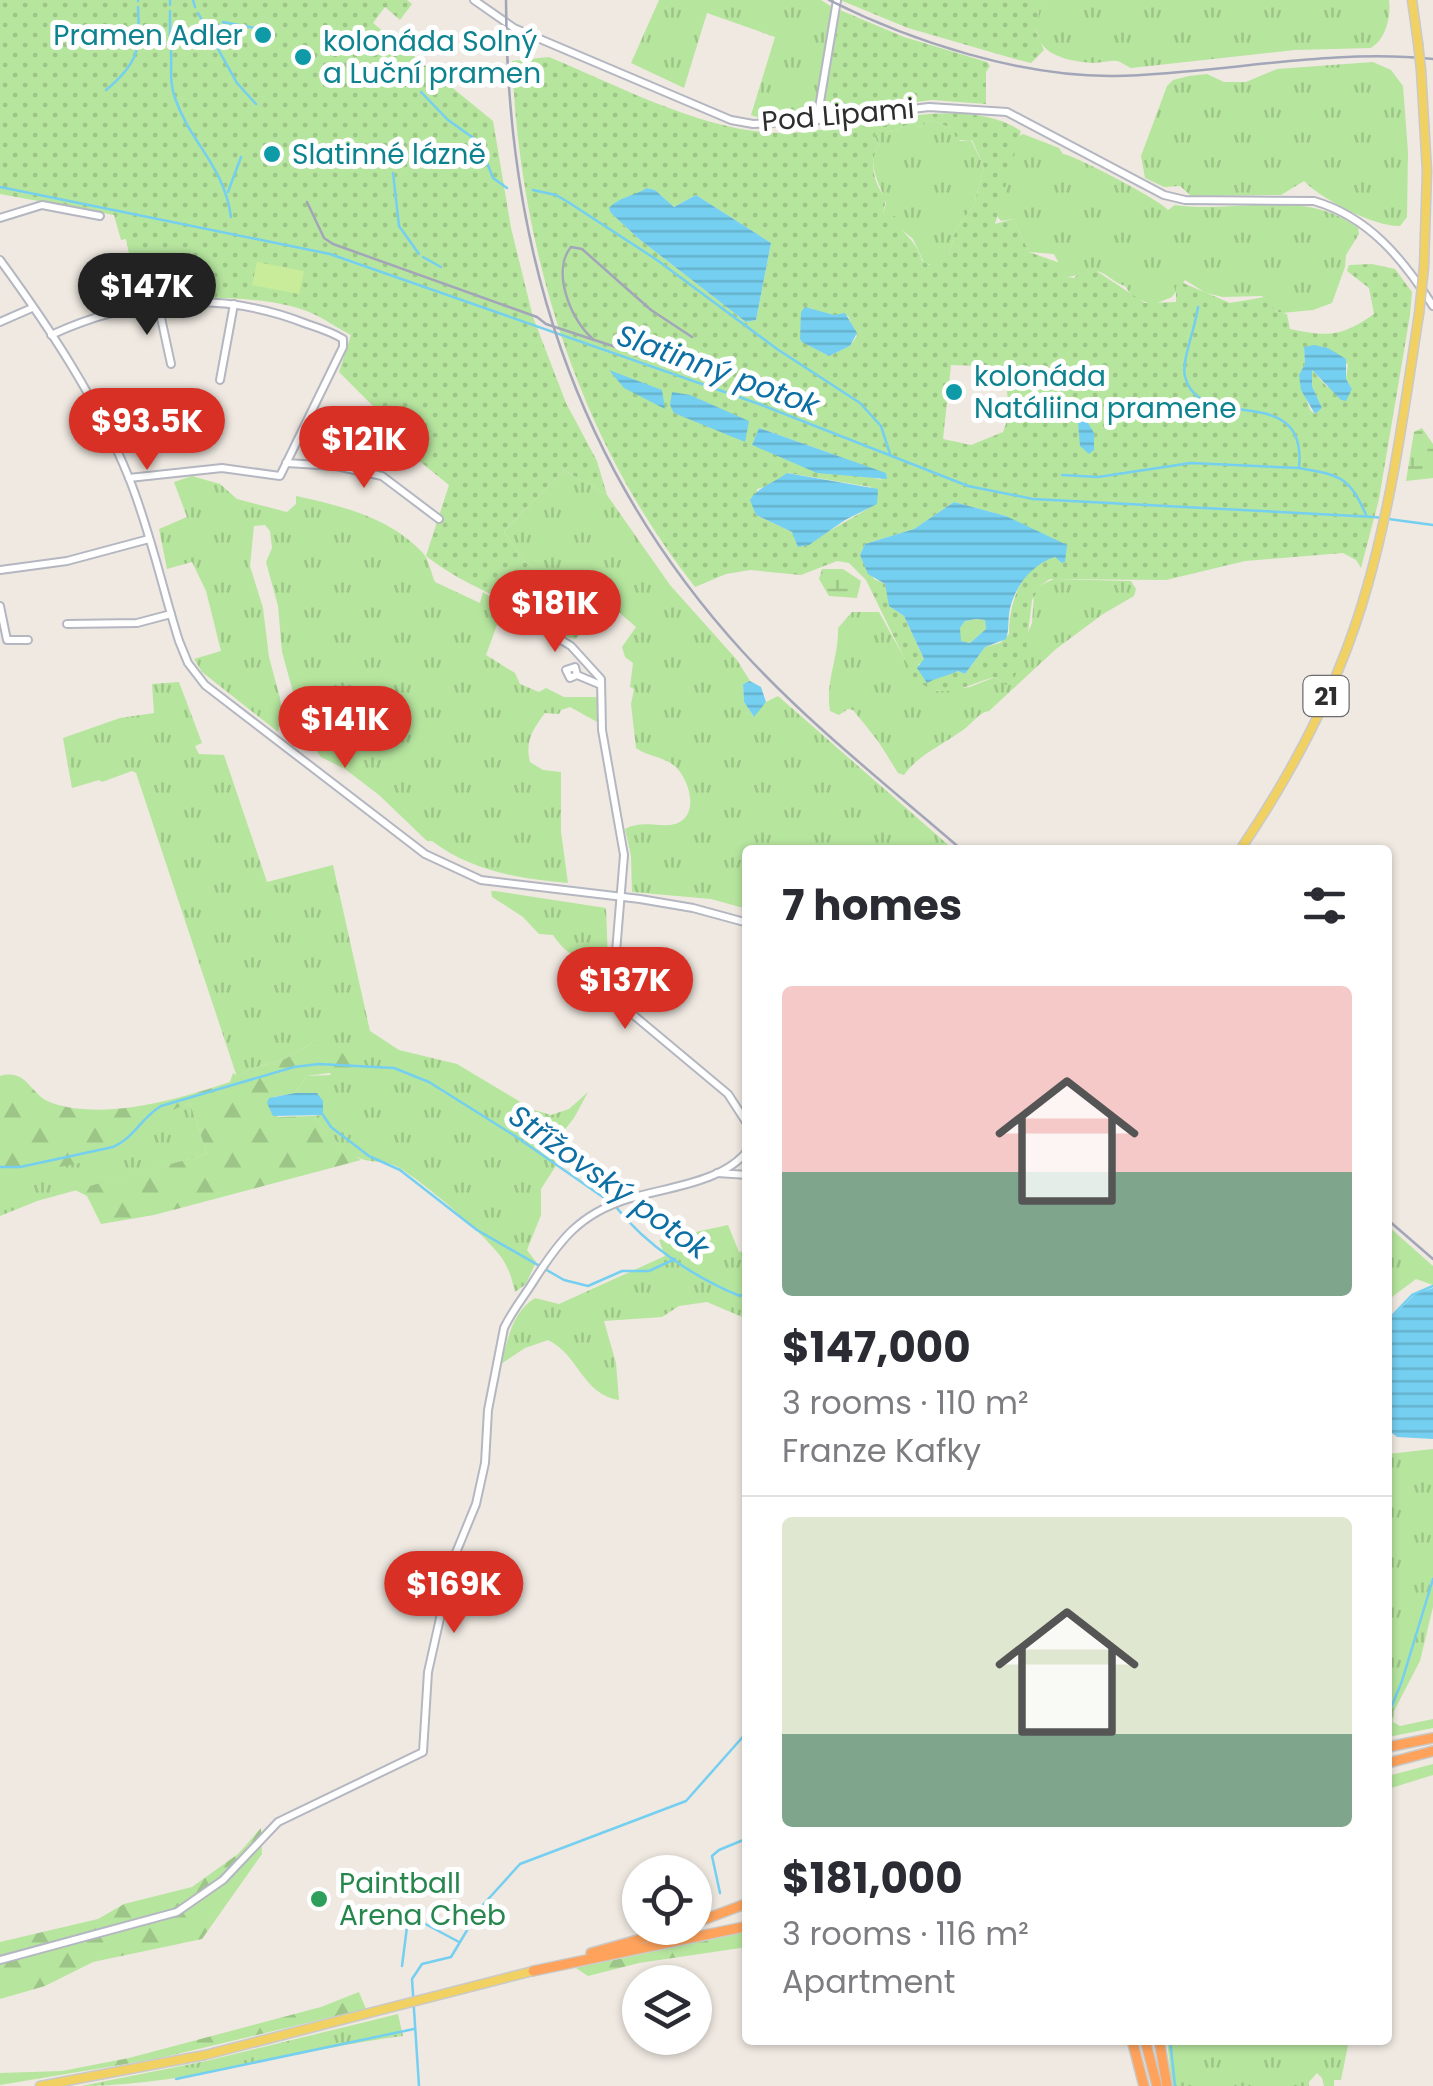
<!DOCTYPE html>
<meta charset="utf-8">
<style>
body{margin:0;font-family:Poppins,sans-serif;background:#f7f7f7;color:#2b2b33;height:100vh;display:flex;flex-direction:column;font-size:38px;white-space:nowrap}
*{box-sizing:border-box;margin:0}
p{font-size:32px;color:#7c7c81}
.icon{flex:none;width:55px;height:55px;fill:none;stroke:currentColor;stroke-width:2;stroke-linecap:round;stroke-linejoin:round}
.map{position:relative;flex:1;overflow:hidden}
.drawer{position:absolute;left:742px;top:845px;width:650px;height:1200px;display:flex;flex-direction:column;background:#fff;border-radius:10px;box-shadow:0 2px 8px #0004}
.drawer>*{flex:none}
.fabs{position:absolute;left:622px;top:1855px;display:grid;gap:20px}
.fabs a{display:grid;place-items:center;width:90px;height:90px;border-radius:50%;background:#fff;box-shadow:0 2px 8px #0004;font-size:50px}
.price{position:absolute;translate:-50% -85px;padding:0 22px;border-radius:35px;background:#d93025;color:#fff;font-size:32px;line-height:65px;filter:drop-shadow(0 2px 5px #0008)}
.price::after{content:'';position:absolute;left:50%;top:60px;width:30px;height:22px;margin-left:-15px;background:inherit;clip-path:polygon(0 0,100% 0,50% 100%)}
.price.selected{background:#222;color:#fff}
ul{padding:0;list-style:none}
li{display:grid;align-content:center;gap:20px;height:530px;padding:0 40px}
li+li{border-top:2px solid #e1e1e2}
li span{display:grid;place-items:center;height:310px;border-radius:10px;color:#555}
li>.icon{margin-inline-start:auto}
span .icon{width:180px;height:180px;fill:#fffc;stroke-width:1}
li b{font-size:42px}
h2{display:flex;justify-content:space-between;align-items:center;height:120px;padding:0 40px;font-size:42px}
.map>svg:first-child{display:block}
.grass{fill:url(#grass-tufts)}
.forest{fill:url(#forest-firs)}
.wetland{fill:url(#wetland-marsh)}
.park{fill:url(#park-dots);fill-rule:evenodd}
.pitch{fill:#c9ec9a}
.water{fill:url(#water-rules);fill-rule:evenodd}
.lines{fill:none;stroke-linecap:round;stroke-linejoin:round}
.stream{stroke:#75cff0;stroke-width:2.5}
.minor-casing{stroke:#b4b7c1;stroke-width:10}
.major-casing{stroke:#c9c9c9;stroke-width:11}
.highway-casing{stroke:#c9c9c9;stroke-width:12}
.minor{stroke:#fff;stroke-width:6}
.major{stroke:#f2d163;stroke-width:8}
.highway{stroke:#ffa35c;stroke-width:9}
.rail{stroke:#a3a6b8;stroke-width:2.5}
.major-bridge-casing{stroke:#c9c9c9;stroke-width:11;stroke-linecap:butt}
.major-bridge{stroke:#f2d163;stroke-width:8}
.culture-dot{fill:#0f9aa8;stroke:#fff;stroke-width:4}
.leisure-dot{fill:#2e9e5b;stroke:#fff;stroke-width:4}
.labels{text-anchor:middle;dominant-baseline:central;stroke-width:10;stroke-linejoin:round;paint-order:stroke}
.shield{fill:#fff;stroke:#6d6d6d;stroke-width:2.5}
.shield-label{font-size:25px;font-weight:bold;fill:#2e2e2e}
.culture-label{font-size:28px;fill:#0d838f;stroke:#fff;text-anchor:start}
.street-label{font-size:28px;fill:#2e2e2e;stroke:#fff}
.leisure-label{font-size:28px;fill:#27864d;stroke:#fff;text-anchor:start}
.water-label{font-size:30px;font-style:italic;fill:#0d6fa3;stroke:#fff}
</style>
<div class="map">
<svg width="1433" height="2086" viewBox="0 0 1433 2086">
<defs>
<pattern id="grass-tufts" width="24" height="20" patternUnits="userSpaceOnUse" patternTransform="scale(2.5)"><rect width="24" height="20" fill="#b6e59e"/><path d="M3 7l-1-3M5 7V3M7 7l1-3M15 17l-1-3M17 17v-4M19 17l1-3" fill="none" stroke="#9dc588"/></pattern>
<pattern id="forest-firs" width="22" height="20" patternUnits="userSpaceOnUse" patternTransform="scale(2.5)"><rect width="22" height="20" fill="#b6e59e"/><path d="M5 1l3.5 6h-7zM16 11l3.5 6h-7z" fill="#9dc588"/></pattern>
<pattern id="wetland-marsh" width="20" height="14" patternUnits="userSpaceOnUse" patternTransform="scale(2.5)"><rect width="20" height="14" fill="#b6e59e"/><path d="M1 5h8M5 5V1M11 12h8M15 12V8" fill="none" stroke="#9dc588"/></pattern>
<pattern id="park-dots" width="8" height="8" patternUnits="userSpaceOnUse" patternTransform="scale(2.5)"><rect width="8" height="8" fill="#b6e59e"/><path d="M2 2h.1M6 6h.1" fill="none" stroke="#9dc588" stroke-width="1.8" stroke-linecap="round"/></pattern>
<pattern id="water-rules" width="6" height="5" patternUnits="userSpaceOnUse" patternTransform="scale(2.5)"><rect width="6" height="5" fill="#75cff0"/><path d="M0 2.5h6" fill="none" stroke="#66b2ce"/></pattern>
</defs>
<rect width="100%" height="100%" fill="#efe9e1"/>
<g class="grass">
<path d="M659,0H821L832,7L823,73L812,108C792,116 772,124 751,115L775,37L707,13L684,88L631,63Z"/>
<path d="M1041,0H1389C1391,17 1386,39 1371,48L1295,50L1131,68C1126,66 1122,62 1117,61C1112,60 1101,63 1094,63C1052,60 1024,47 1041,0Z"/>
<path d="M1373,62L1391,70L1403,86L1408,152L1407,217L1400,226C1375,227 1321,199 1304,181L1281,195L1191,196L1180,186L1164,187L1145,178L1141,156L1167,86L1173,80L1189,76L1207,74L1224,82H1246L1277,69Z"/>
<path d="M930,120L952,128L960,141L971,140L984,167L974,205L956,229L949,254L936,263L925,265L913,239L883,214L886,203C881,184 865,166 879,145L874,135L879,130L890,132L911,123L920,127Z"/>
<path d="M1023,134L1059,148L1063,154C1072,154 1162,201 1168,210L1175,205C1235,214 1305,187 1358,228L1359,234L1346,255L1345,267L1332,303L1313,310L1282,313L1275,311L1262,296L1223,297L1206,293L1185,280L1172,297L1152,305L1132,296L1125,286C1113,283 1105,270 1093,271C1083,271 1077,277 1066,277L1054,254L1029,252L1013,219L1001,221L997,216L1018,137Z"/>
<path d="M564,470L607,495L670,585L737,660L750,681L743,684L744,702L753,716L766,702L778,696L954,850H748L747,909L711,899L632,892L631,856L625,829C640,821 654,826 670,825C702,822 691,777 672,764C660,756 647,756 636,748L631,704L634,689L630,687L633,663L625,657L622,647L636,627L608,603L598,612L524,561L504,531Z"/>
<path d="M192,476L220,484L237,499L287,512L296,504V496C342,506 389,517 423,553C429,560 431,573 435,582L480,603L483,592L504,606L486,655L515,673L520,684L539,692L546,688L564,697H598L599,723L570,707L561,710L559,714L545,713C532,730 525,742 530,762L543,770L561,772V832L568,883C521,879 471,871 432,841H427L379,795L345,769L321,757L312,745L300,749L288,740L295,699L282,652L278,606L266,562L272,548L270,531L265,525L254,526L250,566L263,608L269,657L280,698L282,713L278,732L202,672L194,659L221,651L206,591L192,562L167,569L159,529L187,517L174,482Z"/>
<path d="M1054,579L1131,581L1136,589L1134,596L1103,614L1056,649L989,711C978,713 973,723 963,730C944,744 918,755 904,775L898,773L878,741L853,710L848,709L839,715L830,711C825,681 839,657 838,628L852,612H879L907,663L936,691L970,687L995,677L1006,685L1032,623L1034,595L1041,585Z"/>
<polygon points="976,619 985,620 986,629 970,643 960,641 960,628 965,621"/>
<path d="M179,682L202,743L195,746L199,754L224,755L267,882L333,865L370,1031L399,1050L457,1064L534,1110L551,1115L569,1109L588,1092L574,1118L550,1148L559,1161L541,1189V1215L527,1250L536,1262L526,1284L515,1292C512,1279 509,1268 501,1257C485,1234 420,1179 396,1166C384,1160 370,1163 359,1158C340,1150 327,1130 313,1116L322,1115L317,1093H295L307,1076L331,1075L314,1042L285,1059L251,1069L237,1077L136,773L132,771L102,782L99,780L72,788L63,738L120,718L154,713L152,684Z"/>
<path d="M495,891L606,908L609,987L600,982L599,974C582,960 565,954 553,935L539,934L523,917L492,897L491,891Z"/>
<polygon points="190,1103 207,1154 37,1201 0,1216 0,1175 5,1171 74,1163 112,1152 164,1111"/>
<path d="M728,1225L739,1252L747,1250V1319L707,1302L679,1306L662,1317L604,1321L616,1363L619,1400C583,1395 578,1354 548,1340L525,1348L501,1364C508,1339 512,1312 535,1298L559,1304L665,1256L659,1240Z"/>
<polygon points="1388,1226 1433,1266 1433,1285 1416,1279 1388,1300"/>
<polygon points="1433,1449 1433,1607 1420,1661 1394,1711 1393,1722 1400,1726 1433,1719 1433,1728 1388,1737 1388,1454"/>
<polygon points="1433,1764 1433,1775 1388,1789 1388,1776"/>
<path d="M398,2014L403,2036C295,2049 190,2086 81,2086L206,2061Z"/>
<polygon points="1167,2040 1333,2041 1349,2040 1341,2080 1334,2080 1334,2086 1324,2086 1322,2078 1317,2073 1309,2082 1309,2086 1172,2086"/>
</g>
<g class="forest">
<path d="M314,1042L352,1057L357,1069L307,1076L295,1093L273,1097L278,1117L313,1116L341,1146L361,1160L154,1215L101,1224L87,1196L75,1190L207,1154L190,1103C153,1115 147,1133 116,1150C85,1167 40,1170 6,1171L0,1175V1076C28,1068 30,1096 52,1103C105,1121 179,1099 230,1082L233,1073L238,1076L251,1069L285,1059Z"/>
<polygon points="261,1828 262,1854 202,1939 93,1962 45,1986 0,1999 0,1942 98,1919 124,1904 192,1887 238,1854"/>
<polygon points="747,1932 747,1947 639,1963 588,1976 576,1968"/>
<polygon points="359,1992 366,2009 156,2059 0,2085 0,2073 62,2071 129,2058 321,2007"/>
</g>
<g class="wetland">
<polygon points="1422,428 1433,444 1433,478 1406,481 1414,432"/>
<polygon points="822,569 843,569 861,581 857,598 829,596 819,579"/>
</g>
<g class="park">
<path d="M0,0H407L412,4L400,20L385,7L373,23L493,121L511,228L533,317L566,403L597,461L607,495L564,470L504,531L524,561L598,612L576,639L567,637L514,607C502,606 502,601 492,595C467,582 449,574 426,556L449,485L418,460L428,433L399,407L375,408L339,372L351,335C337,328 324,318 309,312C265,294 186,296 139,304L126,239L121,240L114,215L0,194Z"/>
<polygon points="840,0 1041,0 1036,32 1044,50 1031,63 1015,59 908,28"/>
<polygon points="835,8 904,37 987,62 990,66 986,72 986,104 932,100 821,114 812,108 823,73 831,10"/>
<path d="M549,57C622,87 709,135 788,133C856,131 961,91 1021,131L995,224L1013,219L1029,252L1060,263L1066,277L1074,278L1080,272L1095,270L1145,303L1176,302V287L1181,282L1230,303L1265,297L1275,311L1287,314L1290,329C1328,337 1341,337 1374,314L1369,288L1347,271L1349,265L1372,264L1395,269L1412,292L1410,315L1379,499L1361,568L1356,560L1343,553L1245,561L1166,580L1050,579L1041,585L1032,600L1026,650L1013,681L1006,685L995,677C964,685 943,704 914,678L866,580L849,563L837,561L801,575L750,570L726,574L695,587C577,437 520,250 512,61ZM930,120L952,128L957,140H972L984,167L974,205L956,229L949,254L929,265L922,261C915,236 901,236 895,216L883,214L886,198C874,185 868,161 879,145L874,135L877,132H890L911,123L920,127ZM647,188L655,190L674,207L696,195L771,243L756,320L746,322L639,239L611,213L616,202L636,196ZM809,308L829,315L848,316L857,336L850,346L829,356L803,342L800,339ZM1304,347L1348,364L1346,379L1352,389L1327,387L1312,370V386L1322,408L1315,414L1310,410L1299,375L1305,364ZM951,365L1005,367L1009,415L1003,432L971,445L943,439ZM759,428L849,460L882,480L752,445ZM788,473L871,487L876,504L802,547L792,532L756,515L757,489L774,484ZM954,502L1006,516L1065,562L1055,557C1021,566 1009,602 1009,634L1000,643L985,647L965,674L958,671L935,678L918,664L924,663V659L904,616L892,608L885,584L874,579L860,555L865,544L914,529Z"/>
</g>
<polygon class="pitch" points="257,262 304,271 299,294 252,285"/>
<g class="water">
<path d="M647,188L655,190L674,207L696,195L771,243L756,320L746,322L639,239L611,213L609,208C617,198 636,195 647,188Z"/>
<polygon points="805,307 834,315 845,313 857,333 850,346 829,356 802,342 800,339 801,312"/>
<polygon points="1314,345 1328,348 1346,359 1346,379 1352,389 1346,401 1341,400 1312,370 1312,386 1322,408 1315,414 1301,390 1299,375 1305,364 1304,347"/>
<polygon points="609,370 662,390 665,409 624,388"/>
<polygon points="672,392 690,395 749,421 745,442 674,413 670,405"/>
<polygon points="1085,418 1094,433 1094,450 1089,454 1080,446 1078,422"/>
<polygon points="759,428 886,473 887,479 817,473 752,445"/>
<path d="M787,473L878,489L877,504L845,520L809,545L798,547L792,532L756,515L750,500C759,486 774,483 787,473Z"/>
<path d="M954,502L1006,516L1067,545L1065,562L1062,563L1055,557C1031,564 1012,590 1009,614C1008,624 1009,630 1006,639L985,647L965,674L958,671C947,676 938,677 927,683L917,668L924,659L904,616L889,606L885,584L868,574L860,555L865,544L914,529ZM976,619L985,620L986,629L970,643L961,641L960,628L965,621Z"/>
<polygon points="750,681 761,687 766,702 754,717 744,702 743,684"/>
<polygon points="295,1093 317,1093 323,1101 323,1115 273,1116 267,1103 269,1098"/>
<polygon points="1433,1288 1433,1439 1397,1437 1388,1430 1388,1321 1415,1294"/>
</g>
<g class="lines">
<g class="stream">
<polyline points="138,0 138,1"/>
<polyline points="170,0 170,5"/>
<polyline points="193,0 195,7"/>
<polyline points="170,11 170,42"/>
<polyline points="198,13 237,83 256,104"/>
<polyline points="223,22 255,28"/>
<polyline points="206,30 218,24"/>
<path d="M171,51C172,67 169,82 175,98C190,143 224,165 231,217"/>
<path d="M106,90C140,62 140,48 138,7"/>
<polyline points="421,92 448,120 479,142 493,178 507,188"/>
<polyline points="393,173 399,226 419,254"/>
<polyline points="0,187 330,254 759,404 968,486 1033,499 1374,517 1433,525"/>
<polyline points="533,190 556,195 568,202 657,260 777,349 860,403 881,426 890,454"/>
<polyline points="228,192 241,157"/>
<polyline points="423,257 441,267"/>
<path d="M1198,307C1196,326 1181,362 1185,376C1199,436 1308,378 1299,468C1339,475 1350,476 1366,515"/>
<polyline points="1062,475 1098,477 1191,463 1299,468"/>
<polyline points="323,1115 331,1127 369,1156 400,1170 477,1230 564,1280 588,1286 622,1271 649,1271 675,1259"/>
<path d="M0,1167H20L113,1147C133,1139 142,1117 161,1106L294,1067L319,1064L394,1068L429,1082L515,1136L610,1202"/>
<path d="M616,1207C646,1245 695,1278 740,1296L748,1291"/>
<polyline points="1388,1320 1412,1295 1433,1286"/>
<polyline points="1388,1715 1402,1681 1433,1579"/>
<polyline points="1388,1782 1388,1780"/>
<polyline points="720,1893 712,1856 719,1850 748,1838"/>
<polyline points="402,1966 408,1919 416,1919 459,1942"/>
<polyline points="1170,2040 1175,2086"/>
<polyline points="176,2079 414,2029"/>
<polyline points="419,2086 412,1979 422,1964 451,1957 481,1907 520,1864 686,1801 748,1731"/>
</g>
<g class="minor-casing">
<g id="minor">
<path d="M474,0L514,28L731,120L753,124L811,121L929,107L1007,112L1164,195L1185,200L1314,201C1369,217 1403,259 1433,306"/>
<polyline points="817,120 837,0"/>
<polyline points="0,218 42,205 100,216"/>
<path d="M0,260C49,327 98,401 129,478C150,530 162,587 179,641L188,663L205,685L425,854L481,880L640,899L693,908L748,923"/>
<polyline points="158,304 171,364"/>
<polyline points="0,322 32,308"/>
<path d="M51,335C133,297 222,290 307,324C319,328 332,332 343,339V347L280,476L222,468L129,478"/>
<polyline points="220,380 234,304"/>
<polyline points="286,463 336,466 382,476 439,519"/>
<polyline points="0,570 67,561 149,539"/>
<polyline points="0,606 7,640 28,640"/>
<polyline points="525,618 571,646 601,679 602,730 624,855 615,964 616,989 631,1013 728,1094 748,1125"/>
<polyline points="67,624 137,623 171,614"/>
<polyline points="577,675 570,678 566,670 575,667 577,675 601,685"/>
<polyline points="717,1173 748,1175"/>
<path d="M0,1960L177,1912L223,1880L278,1822L423,1752L428,1672L453,1560L476,1504L485,1463L488,1410L504,1328C512,1311 523,1298 533,1282C559,1241 579,1214 628,1199C666,1187 723,1183 748,1150"/>
</g>
</g>
<g class="major-casing">
<g id="major">
<polyline points="1412,0 1418,43"/>
<polyline points="1421,70 1427,171 1424,267"/>
<path d="M1240,850C1295,769 1342,678 1368,584C1393,496 1405,404 1419,314"/>
<polyline points="40,2086 205,2055 533,1971"/>
</g>
</g>
<g class="highway-casing">
<g id="highway">
<polyline points="1388,1747 1433,1738"/>
<polyline points="1388,1763 1433,1751"/>
<polyline points="695,1923 748,1903"/>
<polyline points="591,1953 680,1928"/>
<polyline points="533,1971 748,1926"/>
<polyline points="1132,2040 1144,2086"/>
<polyline points="1145,2040 1157,2086"/>
<polyline points="1159,2040 1167,2086"/>
</g>
</g>
<use href="#minor" class="minor"/>
<use href="#major" class="major"/>
<use href="#highway" class="highway"/>
<g class="rail">
<path d="M506,0C506,247 574,467 743,652C809,724 888,786 962,850"/>
<path d="M829,0C912,42 1022,77 1114,76C1221,74 1326,48 1433,59"/>
<polyline points="307,202 324,238 333,244 537,317 546,324 661,362"/>
<path d="M593,339C571,321 551,271 571,247L582,249L651,310L692,337"/>
<polyline points="1388,1220 1433,1259"/>
</g>
<g class="major-bridge-casing">
<g id="major-bridge">
<polyline points="1418,43 1421,70"/>
<polyline points="1419,314 1424,267"/>
</g>
</g>
<use href="#major-bridge" class="major-bridge"/>
</g>
<g class="culture-dot">
<circle cx="263" cy="35" r="10"/>
<circle cx="303" cy="57" r="10"/>
<circle cx="272" cy="154" r="10"/>
<circle cx="954" cy="392" r="10"/>
</g>
<circle class="leisure-dot" cx="319" cy="1899" r="10"/>
<g class="labels">
<rect class="shield" x="1303.5" y="676" width="45" height="40" rx="8"/>
<g class="shield-label">
<text x="1326" y="696">21</text>
</g>
<g class="culture-label">
<text x="243" y="35" text-anchor="end">Pramen Adler</text>
<text x="323" y="41">kolonáda Solný<tspan x="323" dy="32">a Luční pramen</tspan></text>
<text x="292" y="154">Slatinné lázně</text>
<text x="974" y="376">kolonáda<tspan x="974" dy="32">Natáliina pramene</tspan></text>
</g>
<g class="street-label">
<text transform="translate(838 115) rotate(-5)">Pod Lipami</text>
</g>
<g class="leisure-label">
<text x="339" y="1883">Paintball<tspan x="339" dy="32">Arena Cheb</tspan></text>
</g>
<g class="water-label">
<text transform="translate(718 370) rotate(20)">Slatinný potok</text>
<text transform="translate(609 1182) rotate(36)">Střížovský potok</text>
</g>
</g>
</svg>
<div class="fabs">
<a><svg class="icon" aria-label="locate" viewBox="0 0 24 24"><circle cx="12" cy="12" r="6"/><path d="M12 2v4M12 18v4M2 12h4M18 12h4"/></svg></a>
<a><svg class="icon" aria-label="layers" viewBox="0 0 24 24"><path d="M12 4l9 5-9 5-9-5zM3 14l9 5 9-5"/></svg></a>
</div>
<b class="price selected" style="left:147px;top:338px">$147K</b>
<b class="price" style="left:147px;top:473px">$93.5K</b>
<b class="price" style="left:364px;top:491px">$121K</b>
<b class="price" style="left:555px;top:655px">$181K</b>
<b class="price" style="left:345px;top:771px">$141K</b>
<b class="price" style="left:625px;top:1032px">$137K</b>
<b class="price" style="left:454px;top:1636px">$169K</b>
<section class="drawer">
<h2>7 homes<svg class="icon" aria-label="filters" viewBox="0 0 24 24"><path d="M4 7h16M4 17h16"/><circle cx="9" cy="7" r="2"/><circle cx="15" cy="17" r="2"/></svg></h2>
<ul>
<li><span style="background:linear-gradient(#f6c9c9 60%,#7fa58c 0)"><svg class="icon" aria-label="home" viewBox="0 0 24 24"><path d="M3 11l9-7 9 7M6 9v11h12V9"/></svg></span><div><b>$147,000</b><p>3 rooms · 110 m²</p><p>Franze Kafky</p></div></li>
<li><span style="background:linear-gradient(#dfe7d0 70%,#7fa58c 0)"><svg class="icon" aria-label="home" viewBox="0 0 24 24"><path d="M3 11l9-7 9 7M6 9v11h12V9"/></svg></span><div><b>$181,000</b><p>3 rooms · 116 m²</p><p>Apartment</p></div></li>
</ul>
</section>
</div>
